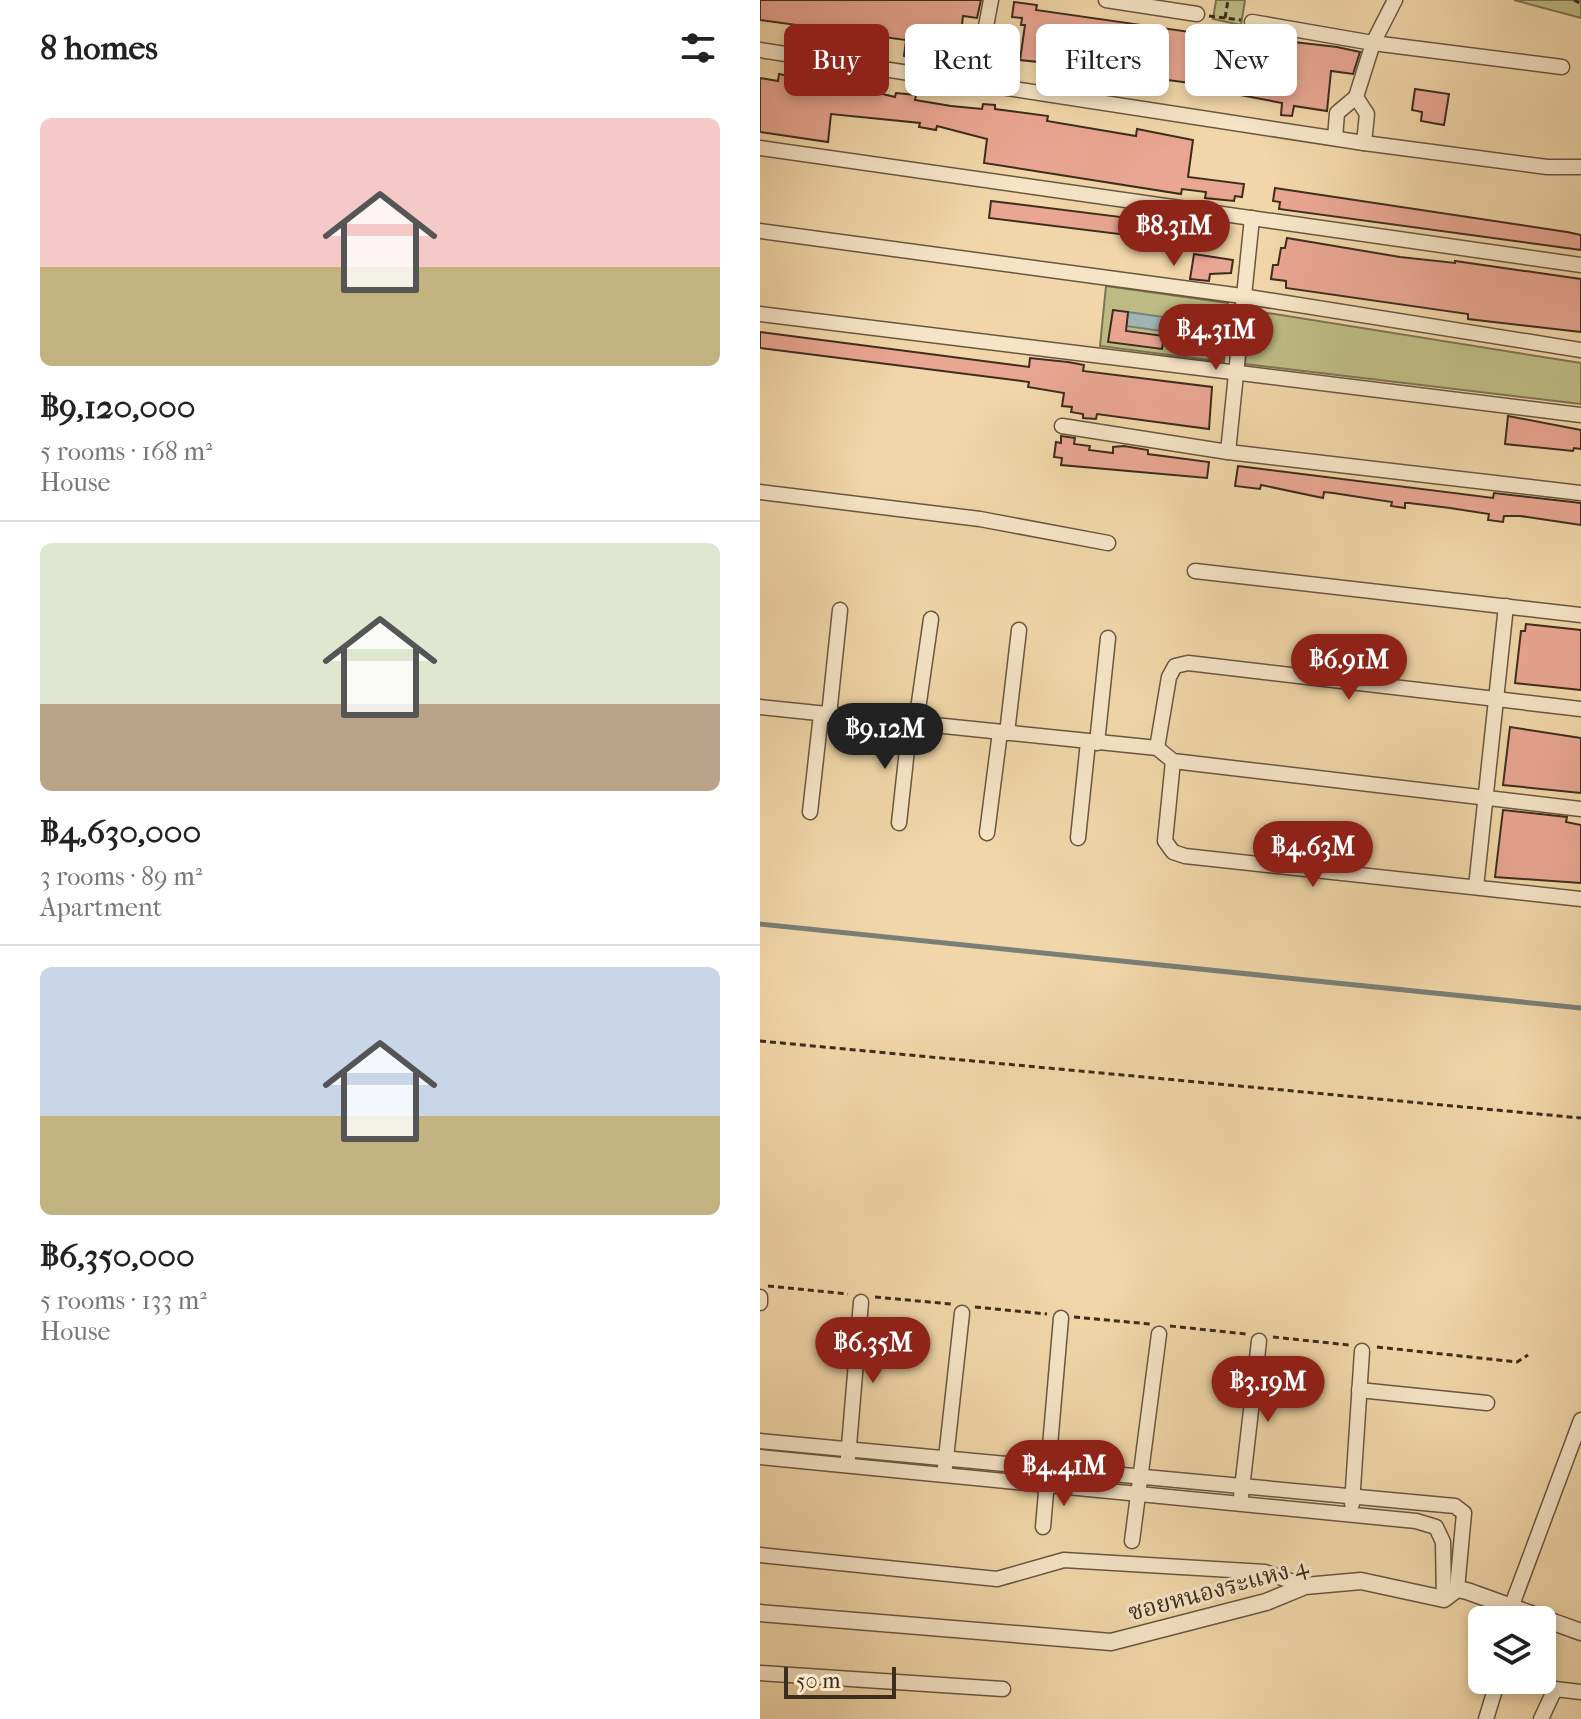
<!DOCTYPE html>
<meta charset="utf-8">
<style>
body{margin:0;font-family:"IM FELL French Canon","Noto Serif Thai",serif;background:#f6f6f6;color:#222;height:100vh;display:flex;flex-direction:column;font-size:30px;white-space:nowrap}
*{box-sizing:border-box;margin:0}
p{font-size:26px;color:#767676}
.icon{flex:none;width:44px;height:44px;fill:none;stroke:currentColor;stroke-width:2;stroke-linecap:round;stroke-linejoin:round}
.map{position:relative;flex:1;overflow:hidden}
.panel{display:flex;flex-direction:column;background:#fff;width:760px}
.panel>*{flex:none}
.guide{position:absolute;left:24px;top:24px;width:676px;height:72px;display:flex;gap:16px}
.buttons{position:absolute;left:708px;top:1606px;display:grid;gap:16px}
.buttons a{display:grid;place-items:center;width:88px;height:88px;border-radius:12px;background:#fff;box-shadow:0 4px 12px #0003;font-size:40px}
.scale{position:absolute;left:24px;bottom:20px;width:112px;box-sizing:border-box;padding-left:8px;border:4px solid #3e2c1e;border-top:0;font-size:22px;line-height:28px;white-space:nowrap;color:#3e2c1e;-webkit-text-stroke:6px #f5e4c6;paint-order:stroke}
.price{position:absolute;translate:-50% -68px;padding:0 18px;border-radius:28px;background:#8f2418;color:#fff;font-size:26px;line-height:52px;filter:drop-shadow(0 2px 4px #0008)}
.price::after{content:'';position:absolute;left:50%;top:48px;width:24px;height:18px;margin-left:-12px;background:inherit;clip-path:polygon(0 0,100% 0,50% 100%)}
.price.current{background:#222;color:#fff}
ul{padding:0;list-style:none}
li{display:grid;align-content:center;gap:16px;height:424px;padding:0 40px}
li+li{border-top:2px solid #e0e0e0}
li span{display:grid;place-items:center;height:248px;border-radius:12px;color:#555}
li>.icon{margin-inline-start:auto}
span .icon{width:144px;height:144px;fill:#fffc;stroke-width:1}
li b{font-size:34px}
h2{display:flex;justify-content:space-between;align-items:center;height:96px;padding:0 40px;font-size:34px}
.pill{padding:0 28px;border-radius:12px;background:#fff;box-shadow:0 4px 12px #0003;font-size:28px;line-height:72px}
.pill.current{background:#8f2418;color:#fff}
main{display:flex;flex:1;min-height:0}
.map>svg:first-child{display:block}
.green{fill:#bebc84;stroke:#7e7451;stroke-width:2}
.water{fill:#a0b6b4;stroke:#797f78;stroke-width:2}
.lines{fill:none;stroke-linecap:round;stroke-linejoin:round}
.stream{stroke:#797f78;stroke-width:5}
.building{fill:#e9a692;stroke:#3e2c1e;stroke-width:2}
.minor-casing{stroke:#6a5640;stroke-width:17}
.tertiary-casing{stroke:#6a5640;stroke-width:19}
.path{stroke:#3e2c1e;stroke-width:3;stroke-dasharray:6 4;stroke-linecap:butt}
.minor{stroke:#f5e4c6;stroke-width:14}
.tertiary{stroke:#f5e4c6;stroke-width:16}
.labels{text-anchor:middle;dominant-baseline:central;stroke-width:6;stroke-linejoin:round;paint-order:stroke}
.street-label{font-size:24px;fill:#3e2c1e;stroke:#f5e4c6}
</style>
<main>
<section class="panel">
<h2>8 homes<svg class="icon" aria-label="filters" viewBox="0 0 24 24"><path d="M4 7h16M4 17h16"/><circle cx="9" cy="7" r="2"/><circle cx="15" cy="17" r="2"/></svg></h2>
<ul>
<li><span style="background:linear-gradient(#f6c9c9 60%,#c2b280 0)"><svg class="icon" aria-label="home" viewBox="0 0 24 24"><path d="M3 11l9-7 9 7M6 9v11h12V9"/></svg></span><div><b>฿9,120,000</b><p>5 rooms · 168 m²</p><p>House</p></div></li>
<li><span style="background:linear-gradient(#dfe7d0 65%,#b9a48a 0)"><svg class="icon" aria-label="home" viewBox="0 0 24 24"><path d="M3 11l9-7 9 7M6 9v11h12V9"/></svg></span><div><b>฿4,630,000</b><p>3 rooms · 89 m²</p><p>Apartment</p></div></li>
<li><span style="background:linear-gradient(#c9d6e8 60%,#c2b280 0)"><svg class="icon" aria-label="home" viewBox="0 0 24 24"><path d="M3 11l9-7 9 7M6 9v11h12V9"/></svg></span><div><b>฿6,350,000</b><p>5 rooms · 133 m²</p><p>House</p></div></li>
</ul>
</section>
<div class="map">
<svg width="821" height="1719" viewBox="0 0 821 1719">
<rect width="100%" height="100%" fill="#f0d6a8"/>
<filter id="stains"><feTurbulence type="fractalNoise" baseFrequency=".0025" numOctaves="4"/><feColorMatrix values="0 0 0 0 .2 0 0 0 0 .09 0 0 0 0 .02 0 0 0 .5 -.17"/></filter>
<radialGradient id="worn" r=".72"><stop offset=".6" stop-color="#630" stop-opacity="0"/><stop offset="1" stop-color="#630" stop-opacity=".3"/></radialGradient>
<g class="green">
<polygon points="456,0 485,0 481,25 453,19"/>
<polygon points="754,0 821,0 821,18"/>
<polygon points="346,286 468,303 464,362 340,346"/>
<polygon points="489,310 821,363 821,404 485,364"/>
</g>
<polygon class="water" points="368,312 425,320 423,334 366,326"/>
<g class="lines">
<polyline class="stream" points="0,924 821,1008"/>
</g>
<g class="building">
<polygon points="0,0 221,0 217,18 203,16 198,59 168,56 168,59 144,56 146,40 0,20"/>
<polygon points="254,2 277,5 276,10 465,37 462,55 449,52 445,85 393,78 393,74 260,60 265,25 261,25 262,18 252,17"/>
<polygon points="498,38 577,47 600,52 593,74 571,71 567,111 534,106 532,116 521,115 522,103 480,95 483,73 493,75"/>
<polygon points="19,74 39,78 38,82 98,88 135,97 136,93 156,95 155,100 191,106 222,109 223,104 235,105 235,109 288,116 287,121 376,136 377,129 433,140 428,177 484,184 482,197 475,196 474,201 445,198 446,192 422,189 421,194 224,163 227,139 177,126 176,130 159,127 160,123 71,114 68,142 0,132 0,78 18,81"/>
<polygon points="655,89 689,94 684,125 661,121 662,112 652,110"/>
<polygon points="515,188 807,232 821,235 821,250 519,209 520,202 513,201"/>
<polygon points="231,201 385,220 383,237 229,218"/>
<polygon points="527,238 640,257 695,263 695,261 821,279 821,332 708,319 708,314 526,288 526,281 511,279 513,265 518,265 521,248 525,248"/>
<polygon points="434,254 473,260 471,273 450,274 449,281 430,279"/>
<polygon points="353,310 368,312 366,331 404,336 402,349 348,342"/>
<polygon points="0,332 269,367 270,358 308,362 324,365 323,371 452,387 449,429 337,414 336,419 323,418 323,414 311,412 312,407 302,406 304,393 268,387 269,382 0,348"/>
<polygon points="748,416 821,430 821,449 814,448 813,451 745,444"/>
<polygon points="301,436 315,438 314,444 330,446 329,450 353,453 353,447 364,446 388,450 388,454 449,462 447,478 301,465 302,458 294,457 296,442 301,443"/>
<polygon points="478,466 733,498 734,493 821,503 821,525 760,516 744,516 743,522 728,520 729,514 690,508 649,503 645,503 645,508 631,506 632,502 573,493 564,492 563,498 501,485 500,489 475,486"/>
<polygon points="766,624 821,630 821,690 755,683 761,631 765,631"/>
<polygon points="750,727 821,738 821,793 743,785"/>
<polygon points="743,810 807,817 806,822 821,825 821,883 735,877"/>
</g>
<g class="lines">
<g class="minor-casing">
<g id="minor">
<polyline points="346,0 437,14"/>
<polyline points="492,22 613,43 802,67"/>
<polyline points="223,42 237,62 233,87"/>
<polyline points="0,50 604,143 787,167 821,167"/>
<polyline points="203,82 208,58 223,42 231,0"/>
<polyline points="596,97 607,114 604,143"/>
<polyline points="575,138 577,113 596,97 613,43 635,0"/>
<polyline points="0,148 821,265"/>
<polyline points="0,231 482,296 821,350"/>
<polyline points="0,314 821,415"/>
<polyline points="302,426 468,452 821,493"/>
<polyline points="468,452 492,218"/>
<polyline points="0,492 220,519 348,543"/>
<polyline points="435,571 821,615"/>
<polyline points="0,707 397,748 413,761 821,809"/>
<polyline points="69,715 80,610"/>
<polyline points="156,723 171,619"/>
<polyline points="247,733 259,630"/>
<polyline points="337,743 348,638"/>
<polyline points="397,748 409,677 415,666 428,663 821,709"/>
<polyline points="413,761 405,841 413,852 425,856 821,899"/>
<polyline points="50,812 61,714"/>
<polyline points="139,823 150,722"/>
<polyline points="227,833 240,732"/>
<polyline points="318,838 328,742"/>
<polyline points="716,887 746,606"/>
<polyline points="0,1303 0,1297"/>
<polyline points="599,1390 727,1403"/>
<polyline points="0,1441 695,1506 704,1513 697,1589"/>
<polyline points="0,1457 656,1521 676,1527 683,1542 684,1599"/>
<polyline points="88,1458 101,1302"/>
<polyline points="185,1467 202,1313"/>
<polyline points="481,1497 499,1341"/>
<polyline points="592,1504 602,1351"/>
<polyline points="283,1527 301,1318"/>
<polyline points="372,1541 399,1334"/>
<polyline points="0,1555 237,1579 304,1560 505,1572 545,1586"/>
<polyline points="752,1605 821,1420"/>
<polyline points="0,1673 243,1689"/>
<polyline points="726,1719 738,1680"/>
<polyline points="781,1719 795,1689 821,1692"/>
</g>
</g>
<g class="tertiary-casing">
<polyline id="tertiary" points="0,1613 351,1642 506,1602 545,1586 601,1581 684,1599 697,1589 707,1591 821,1632"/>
</g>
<g class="path">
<polyline points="814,0 821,4"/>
<polyline points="449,16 481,20"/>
<polyline points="465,18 468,0"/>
<polyline points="0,1041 821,1118"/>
<polyline points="8,1286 88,1294"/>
<polyline points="115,1297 191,1304"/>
<polyline points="215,1307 287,1314"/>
<polyline points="314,1317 390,1324"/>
<polyline points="410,1326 486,1334"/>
<polyline points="513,1337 589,1345"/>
<polyline points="617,1347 757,1362 768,1355"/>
</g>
<use href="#minor" class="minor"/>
<use href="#tertiary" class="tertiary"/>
</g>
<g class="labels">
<g class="street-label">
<text transform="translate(458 1589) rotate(-15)">ซอยหนองระแหง 4</text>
</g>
</g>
<rect width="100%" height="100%" filter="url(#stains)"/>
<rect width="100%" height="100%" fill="url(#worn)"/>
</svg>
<div class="buttons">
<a><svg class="icon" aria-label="layers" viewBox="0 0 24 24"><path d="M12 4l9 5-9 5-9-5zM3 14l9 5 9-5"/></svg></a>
</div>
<div class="scale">50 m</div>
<b class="price" style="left:414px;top:268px">฿8.31M</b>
<b class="price" style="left:456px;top:372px">฿4.31M</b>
<b class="price" style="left:589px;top:702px">฿6.91M</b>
<b class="price current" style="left:125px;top:771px">฿9.12M</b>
<b class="price" style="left:553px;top:889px">฿4.63M</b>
<b class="price" style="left:113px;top:1385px">฿6.35M</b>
<b class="price" style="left:508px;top:1424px">฿3.19M</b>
<b class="price" style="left:304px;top:1508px">฿4.41M</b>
<div class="guide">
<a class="pill current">Buy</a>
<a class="pill">Rent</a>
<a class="pill">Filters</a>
<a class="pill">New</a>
</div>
</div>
</main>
